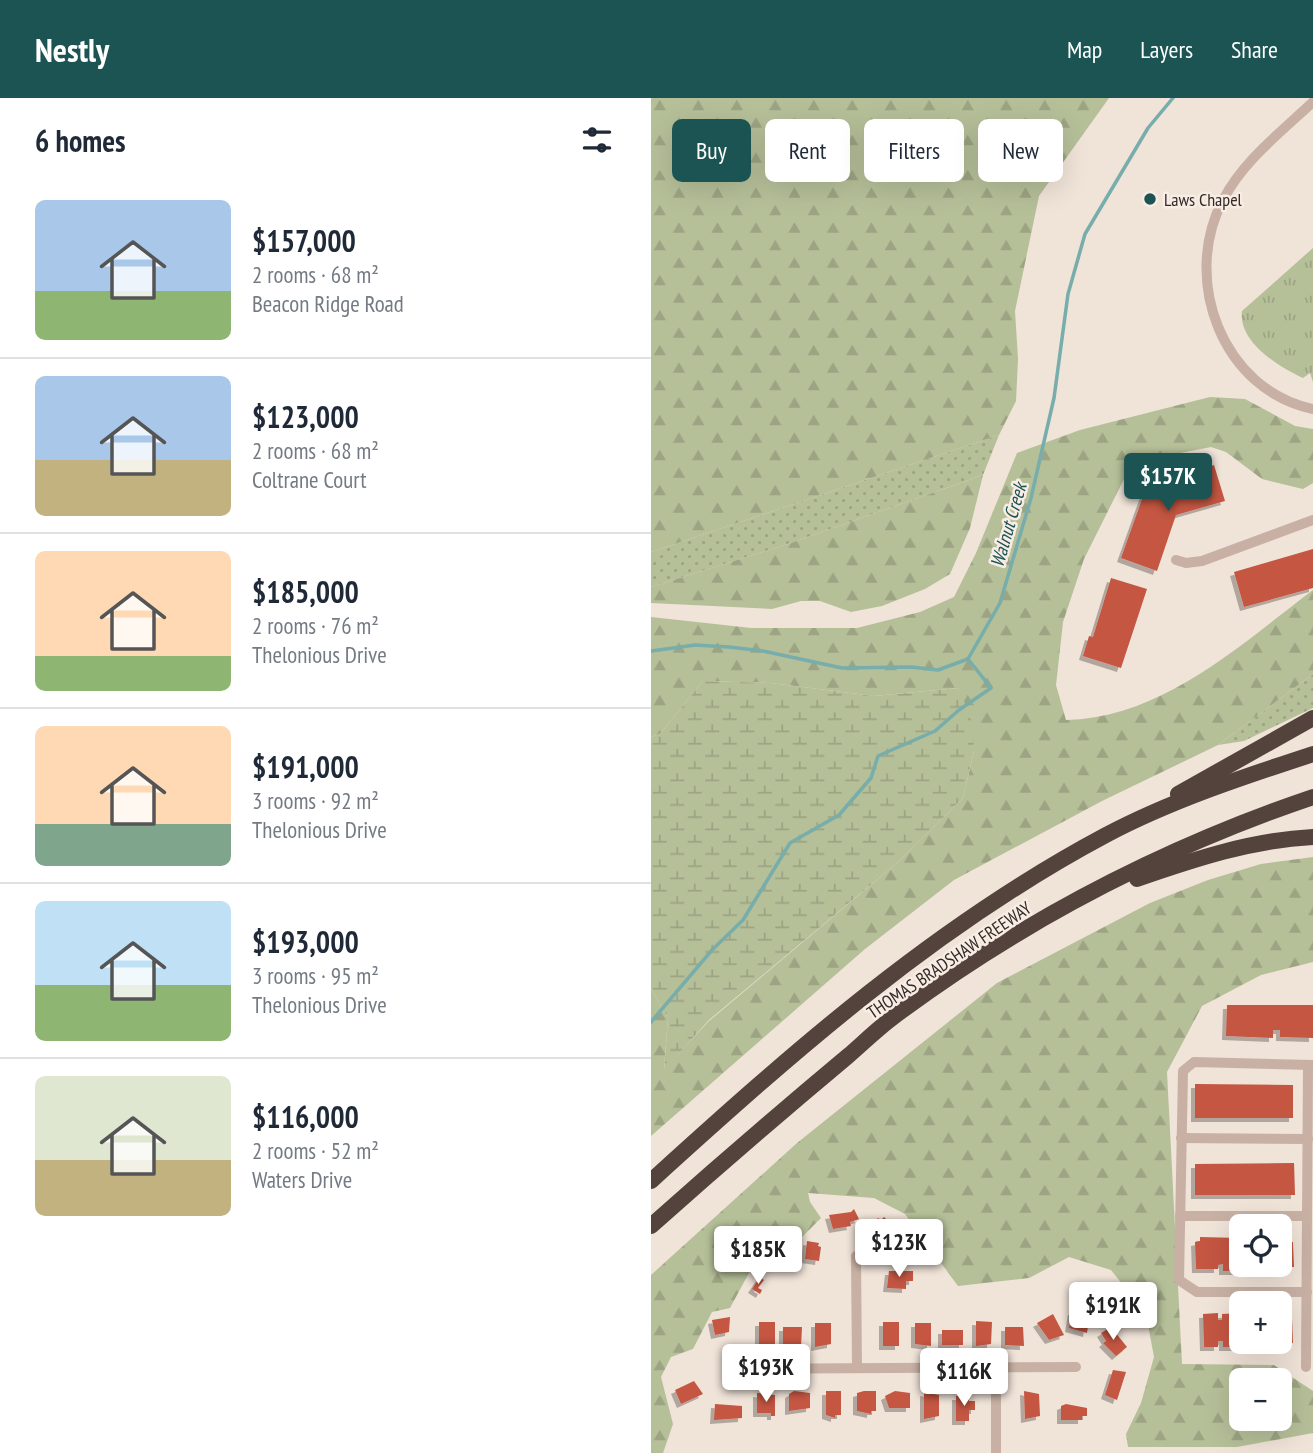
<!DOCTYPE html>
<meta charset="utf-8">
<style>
body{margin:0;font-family:"PT Sans Narrow",sans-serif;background:#f6f6f7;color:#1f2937;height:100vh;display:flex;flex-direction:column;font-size:26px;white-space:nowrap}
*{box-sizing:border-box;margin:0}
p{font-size:23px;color:#747a83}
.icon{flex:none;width:38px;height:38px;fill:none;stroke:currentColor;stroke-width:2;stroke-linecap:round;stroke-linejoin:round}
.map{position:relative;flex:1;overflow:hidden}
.panel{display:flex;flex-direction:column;background:#fff;width:651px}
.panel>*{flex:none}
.banner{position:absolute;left:21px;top:21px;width:536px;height:63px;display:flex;gap:14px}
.fabs{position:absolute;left:578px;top:1116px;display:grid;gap:14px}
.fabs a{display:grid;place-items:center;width:63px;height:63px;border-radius:10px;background:#fff;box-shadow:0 7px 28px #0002;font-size:35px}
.price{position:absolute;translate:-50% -60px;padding:0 16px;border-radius:7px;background:#fff;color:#222;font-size:23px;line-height:46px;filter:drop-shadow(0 2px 4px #0008)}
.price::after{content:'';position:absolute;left:50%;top:42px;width:21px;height:16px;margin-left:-10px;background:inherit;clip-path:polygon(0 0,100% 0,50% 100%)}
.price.current{background:#1c5453;color:#fff}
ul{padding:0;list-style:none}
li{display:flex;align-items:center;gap:21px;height:175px;padding:0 35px}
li+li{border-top:2px solid #e0e1e3}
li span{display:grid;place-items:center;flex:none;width:196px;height:140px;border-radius:10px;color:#555}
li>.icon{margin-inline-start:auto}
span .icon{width:84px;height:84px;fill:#fffc;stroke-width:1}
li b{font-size:30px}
h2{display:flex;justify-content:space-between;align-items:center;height:84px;padding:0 35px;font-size:30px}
.chip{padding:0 24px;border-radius:10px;background:#fff;box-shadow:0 7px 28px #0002;font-size:24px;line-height:63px}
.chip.current{background:#1c5453;color:#fff}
header{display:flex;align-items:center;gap:42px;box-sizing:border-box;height:98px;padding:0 35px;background:#1c5453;color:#fff}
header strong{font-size:33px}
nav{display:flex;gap:38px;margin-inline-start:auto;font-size:24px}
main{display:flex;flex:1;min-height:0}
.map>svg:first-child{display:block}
.grass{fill:url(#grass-dots)}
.forest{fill:url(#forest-firs);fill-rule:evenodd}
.wetland{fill:url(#wetland-marsh)}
.park{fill:url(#park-tufts)}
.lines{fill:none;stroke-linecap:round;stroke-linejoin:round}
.stream{stroke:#77adaa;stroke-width:3.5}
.building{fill:#c45642;filter:url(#shadow)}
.minor{stroke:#c8b1a4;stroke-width:10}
.highway{stroke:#54423d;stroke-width:16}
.poi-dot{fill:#1c5453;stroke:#f8ede4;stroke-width:2.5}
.labels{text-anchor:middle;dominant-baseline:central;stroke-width:5;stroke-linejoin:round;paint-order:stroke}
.poi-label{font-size:18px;fill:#332926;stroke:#f8ede4;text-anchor:start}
.street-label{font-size:18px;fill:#332926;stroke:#f8ede4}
.water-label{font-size:19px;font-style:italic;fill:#1c5453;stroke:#f8ede4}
</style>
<header>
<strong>Nestly</strong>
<nav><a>Map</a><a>Layers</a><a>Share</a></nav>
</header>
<main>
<section class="panel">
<h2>6 homes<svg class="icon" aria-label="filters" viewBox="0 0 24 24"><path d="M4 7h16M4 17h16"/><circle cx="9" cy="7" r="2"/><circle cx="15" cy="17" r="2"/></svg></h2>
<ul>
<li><span style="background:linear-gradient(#a9c7e8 65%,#8fb573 0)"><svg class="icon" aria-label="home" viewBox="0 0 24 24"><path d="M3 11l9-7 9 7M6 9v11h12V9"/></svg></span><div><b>$157,000</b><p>2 rooms · 68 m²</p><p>Beacon Ridge Road</p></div></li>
<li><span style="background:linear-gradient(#a9c7e8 60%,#c2b280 0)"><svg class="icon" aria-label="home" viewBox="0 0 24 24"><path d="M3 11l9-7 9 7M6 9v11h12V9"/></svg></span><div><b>$123,000</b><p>2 rooms · 68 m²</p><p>Coltrane Court</p></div></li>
<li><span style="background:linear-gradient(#ffd9b3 75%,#8fb573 0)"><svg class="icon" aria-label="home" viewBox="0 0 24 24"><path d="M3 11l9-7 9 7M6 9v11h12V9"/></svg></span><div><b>$185,000</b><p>2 rooms · 76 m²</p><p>Thelonious Drive</p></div></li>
<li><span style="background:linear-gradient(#ffd9b3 70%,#7fa58c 0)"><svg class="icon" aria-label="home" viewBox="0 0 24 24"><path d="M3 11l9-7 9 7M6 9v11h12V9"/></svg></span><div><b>$191,000</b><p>3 rooms · 92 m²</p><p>Thelonious Drive</p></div></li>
<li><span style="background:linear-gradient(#bfe0f5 60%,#8fb573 0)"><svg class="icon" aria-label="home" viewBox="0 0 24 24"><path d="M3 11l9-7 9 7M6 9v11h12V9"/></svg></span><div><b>$193,000</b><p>3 rooms · 95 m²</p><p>Thelonious Drive</p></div></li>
<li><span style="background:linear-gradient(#dfe7d0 60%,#c2b280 0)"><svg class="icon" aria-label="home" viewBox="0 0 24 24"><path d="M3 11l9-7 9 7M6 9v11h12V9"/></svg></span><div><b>$116,000</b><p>2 rooms · 52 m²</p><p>Waters Drive</p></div></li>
</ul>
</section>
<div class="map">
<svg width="662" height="1355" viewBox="0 0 662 1355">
<defs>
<pattern id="grass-dots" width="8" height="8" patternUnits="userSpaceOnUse" patternTransform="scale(1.75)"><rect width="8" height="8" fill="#b5bf98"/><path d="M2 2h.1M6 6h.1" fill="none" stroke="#9ca483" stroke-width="1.8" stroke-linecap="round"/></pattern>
<pattern id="forest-firs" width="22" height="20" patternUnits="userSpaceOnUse" patternTransform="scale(1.75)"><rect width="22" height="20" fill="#b5bf98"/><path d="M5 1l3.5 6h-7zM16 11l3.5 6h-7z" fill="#9ca483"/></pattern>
<pattern id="wetland-marsh" width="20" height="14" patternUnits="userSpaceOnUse" patternTransform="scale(1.75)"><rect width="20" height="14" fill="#b5bf98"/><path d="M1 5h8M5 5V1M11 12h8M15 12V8" fill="none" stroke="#9ca483"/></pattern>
<pattern id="park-tufts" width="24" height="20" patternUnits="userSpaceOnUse" patternTransform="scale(1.75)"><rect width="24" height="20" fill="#b5bf98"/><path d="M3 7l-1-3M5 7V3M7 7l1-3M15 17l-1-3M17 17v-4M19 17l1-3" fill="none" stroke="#9ca483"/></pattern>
<filter id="shadow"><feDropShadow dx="-4" dy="4" stdDeviation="0" flood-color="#0004"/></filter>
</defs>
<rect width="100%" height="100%" fill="#f0e3d8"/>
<g class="grass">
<polygon points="348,337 332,377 134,447 0,489 0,454"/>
<polygon points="662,576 662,610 593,643 567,647"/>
</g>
<g class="forest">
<polygon points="0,0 458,0 388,98 364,213 367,261 365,303 348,337 0,454"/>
<path d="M559,299L594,301L644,328L662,331V385L652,391L611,381L575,354L560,349L494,362L472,383L433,461L412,524L405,587L415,622C511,620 589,547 662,492V576L567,647L451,703L303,782L214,851L0,1038V891L17,920L13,971L58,923L247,764L312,700L323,653L308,590L223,598L120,585L52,583L9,636L0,639V519L100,530H206L269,514L303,499L325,455L366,355L429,332Z"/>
<polygon points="332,377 319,430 299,476 274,491 231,508 200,514 169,503 150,503 121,511 0,505 0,489 134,447"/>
<path d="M662,759V864L610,877L551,908L516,974L531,1266L623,1267L662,1293V1335L586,1349H477L475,1336L490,1305L503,1259L495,1216L460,1172L418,1159L378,1180L307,1188L254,1116L223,1100L157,1095L159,1104L170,1120L128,1162L99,1173L79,1210L61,1214L42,1251L20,1259L10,1279L22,1326L12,1355H0V1177L146,1045L346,885L499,805L557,782L610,766ZM590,1283H628V1321H590Z"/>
</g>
<polygon class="wetland" points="52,583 120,585 223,598 308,590 322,627 323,653 312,700 247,764 58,922 13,972 17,920 0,891 0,639 9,636"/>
<path class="park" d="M662,150V284L659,275L652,280C628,269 587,244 591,213Z"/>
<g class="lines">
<g class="stream">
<polyline points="0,553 44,547 78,549 112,553 191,570 260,569 287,572 317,561 349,505 380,400 403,300 417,196 434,136 497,30 522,0"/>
<polyline points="0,924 61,852 92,822 139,745 188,717 220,680 227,658 284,633 308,612 340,590 317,561"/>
</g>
</g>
<g class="building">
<polygon points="563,367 574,403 525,417 506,473 470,460 495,390"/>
<polygon points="662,451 662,490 593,509 583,474"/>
<polygon points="460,480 496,491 470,570 432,558 438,538 442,539"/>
<polygon points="576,907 662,907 662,940 629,939 629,932 622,932 622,940 575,938"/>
<polygon points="544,986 642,987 642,1020 544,1020"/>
<polygon points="643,1065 644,1097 544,1097 544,1066"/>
<polygon points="203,1111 208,1121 199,1124 200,1128 182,1131 178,1117 200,1114"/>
<polygon points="233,1119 248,1133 239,1144 227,1136 222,1125 227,1120 230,1122"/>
<polygon points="549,1139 590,1140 590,1173 572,1173 572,1166 567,1167 567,1171 545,1171 544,1144 549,1143"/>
<polygon points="636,1139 636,1144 642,1144 643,1169 636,1169 636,1173 597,1173 597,1167 628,1167 628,1140"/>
<polygon points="156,1143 168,1145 167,1148 170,1149 168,1163 154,1161"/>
<polygon points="238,1173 262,1173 262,1183 255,1183 255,1191 236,1190"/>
<polygon points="109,1179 113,1182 107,1190 111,1192 109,1196 101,1191"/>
<polygon points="421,1213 439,1215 436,1235 418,1230"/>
<polygon points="567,1215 567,1222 571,1222 571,1216 589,1215 589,1249 572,1249 572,1243 567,1243 567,1249 553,1249 552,1216"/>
<polygon points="402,1216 413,1237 398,1242 386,1225"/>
<polygon points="628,1216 635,1216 636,1220 641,1220 642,1245 619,1249 618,1244 628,1244"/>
<polygon points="79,1219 78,1234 64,1237 61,1222"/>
<polygon points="325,1223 341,1224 340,1246 325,1248"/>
<polygon points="108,1224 124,1224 124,1247 108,1249"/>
<rect x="232" y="1224" width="16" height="24"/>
<polygon points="164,1225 180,1225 180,1246 164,1249"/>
<polygon points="264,1225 280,1225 280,1248 264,1246"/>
<polygon points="132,1229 151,1229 150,1249 132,1246"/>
<polygon points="354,1229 372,1229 373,1248 354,1247"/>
<polygon points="460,1229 476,1249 465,1258 452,1245 455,1243 450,1235"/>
<rect x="291" y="1232" width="21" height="15"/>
<polygon points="596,1244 614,1244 614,1248 596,1249"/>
<polygon points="462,1272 475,1274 466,1302 454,1297"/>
<polygon points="43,1283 52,1296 30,1306 24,1292"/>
<polygon points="143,1293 159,1295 159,1310 138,1313 138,1296"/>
<polygon points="175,1293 190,1293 190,1317 184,1317 184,1320 175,1317"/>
<polygon points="213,1293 225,1293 225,1313 220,1313 220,1316 206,1313 206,1295"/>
<polygon points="244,1293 259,1295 259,1310 238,1310 234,1298"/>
<polygon points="373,1293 388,1296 389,1318 374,1321"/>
<polygon points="273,1294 288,1297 288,1318 273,1321"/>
<polygon points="106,1295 124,1297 124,1318 120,1318 120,1315 106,1315"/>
<polygon points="305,1298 318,1298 318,1303 324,1303 324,1312 318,1312 318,1323 305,1323"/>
<polygon points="64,1306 91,1308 91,1320 63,1322"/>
<polygon points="415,1306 436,1310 436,1318 431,1318 431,1322 410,1322 410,1308"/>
</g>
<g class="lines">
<g class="minor">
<path d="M662,4C630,34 592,63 572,102C530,181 571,292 662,311"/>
<polyline points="525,462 535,465 551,463 662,422"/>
<polyline points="530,1040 657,1041"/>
<polyline points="529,1118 656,1118"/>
<polyline points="205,1158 206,1270"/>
<polyline points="656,1194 546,1194 528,1182 532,973 543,964 662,967"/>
<polyline points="655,1269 657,967"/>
<polyline points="345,1270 345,1355"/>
<polyline points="77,1271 425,1269"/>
</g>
<g class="highway">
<polyline points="527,696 662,620"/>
<path d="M486,781C544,761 601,742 662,739"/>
<path d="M0,1083C142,954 284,828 455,737C519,703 592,679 662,656"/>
<path d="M0,1128C65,1070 130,1014 197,958C211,946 225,932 241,920C368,825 512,750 662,699"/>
</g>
</g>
<circle class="poi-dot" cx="499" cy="101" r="7"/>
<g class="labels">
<g class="poi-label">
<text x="513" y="101">Laws Chapel</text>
</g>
<g class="street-label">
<text transform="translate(298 862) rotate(-34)">THOMAS BRADSHAW FREEWAY</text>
</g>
<g class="water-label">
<text transform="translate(357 427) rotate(-74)">Walnut Creek</text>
</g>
</g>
</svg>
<div class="fabs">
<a><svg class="icon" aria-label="locate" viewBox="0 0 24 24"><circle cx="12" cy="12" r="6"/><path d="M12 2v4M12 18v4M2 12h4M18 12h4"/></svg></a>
<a>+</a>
<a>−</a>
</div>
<b class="price current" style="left:517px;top:415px">$157K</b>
<b class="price" style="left:248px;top:1181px">$123K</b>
<b class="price" style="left:107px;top:1188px">$185K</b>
<b class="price" style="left:462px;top:1244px">$191K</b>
<b class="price" style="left:115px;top:1306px">$193K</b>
<b class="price" style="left:313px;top:1310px">$116K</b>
<div class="banner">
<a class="chip current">Buy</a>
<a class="chip">Rent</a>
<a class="chip">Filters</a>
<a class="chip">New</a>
</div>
</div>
</main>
